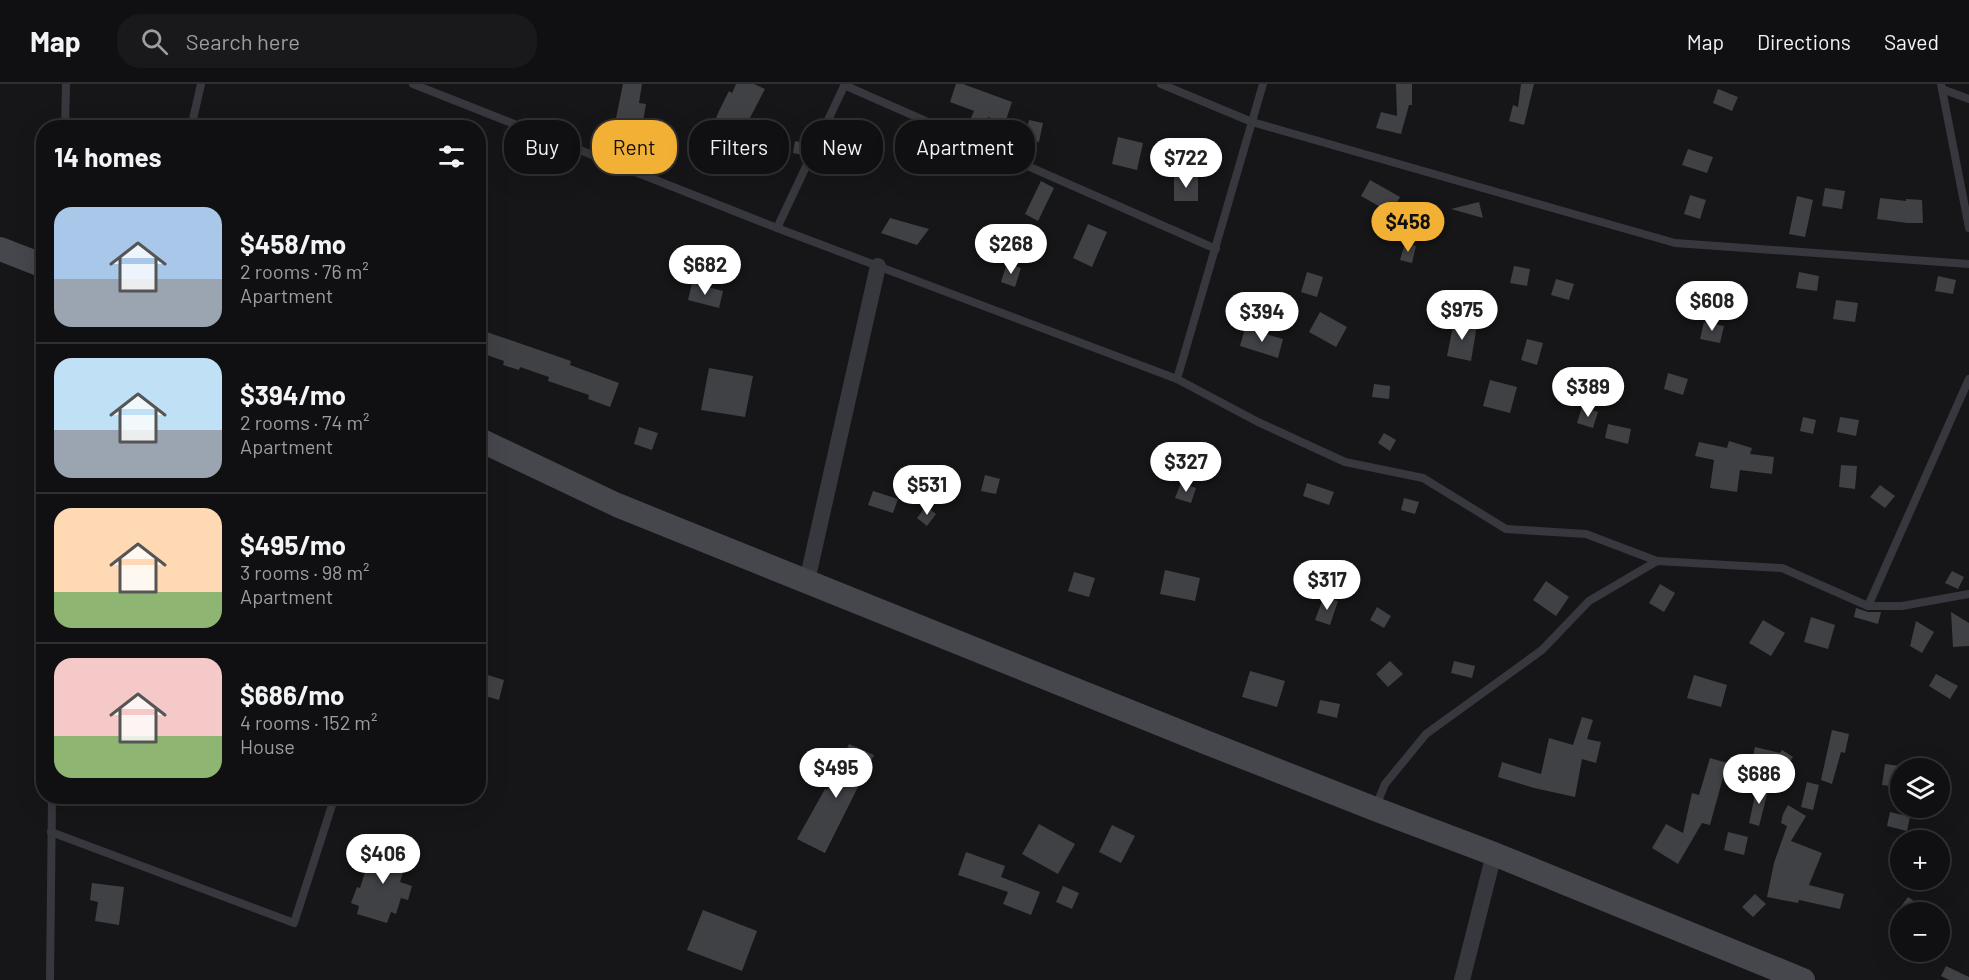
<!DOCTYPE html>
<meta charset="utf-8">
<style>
body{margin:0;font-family:Barlow,sans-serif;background:#19191b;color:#f1f3f6;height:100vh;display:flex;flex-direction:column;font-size:22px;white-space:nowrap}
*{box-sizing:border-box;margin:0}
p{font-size:20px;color:#9c9d9f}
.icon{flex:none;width:33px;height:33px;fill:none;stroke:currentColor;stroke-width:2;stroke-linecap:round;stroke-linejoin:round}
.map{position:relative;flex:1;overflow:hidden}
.sheet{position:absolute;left:36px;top:36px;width:450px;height:684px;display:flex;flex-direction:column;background:#101012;border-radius:24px;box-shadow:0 6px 24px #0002,0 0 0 2px #303032}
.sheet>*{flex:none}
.hud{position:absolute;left:504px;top:36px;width:570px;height:54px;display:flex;gap:12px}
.buttons{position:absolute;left:1890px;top:674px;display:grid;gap:12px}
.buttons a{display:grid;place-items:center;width:60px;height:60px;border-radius:50%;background:#101012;box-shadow:0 6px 24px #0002,0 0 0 2px #303032;font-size:30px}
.price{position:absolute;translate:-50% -51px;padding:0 14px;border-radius:21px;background:#fff;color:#222;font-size:20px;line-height:39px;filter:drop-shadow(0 2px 3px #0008)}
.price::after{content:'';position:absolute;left:50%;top:36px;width:18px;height:14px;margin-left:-9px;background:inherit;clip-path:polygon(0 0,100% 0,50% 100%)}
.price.active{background:#f2b134;color:#111}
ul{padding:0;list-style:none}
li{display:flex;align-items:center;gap:18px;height:150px;padding:0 18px}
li+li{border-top:2px solid #303032}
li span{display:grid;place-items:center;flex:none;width:168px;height:120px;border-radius:18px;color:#555}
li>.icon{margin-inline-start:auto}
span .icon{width:72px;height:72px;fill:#fffc;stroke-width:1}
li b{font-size:26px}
h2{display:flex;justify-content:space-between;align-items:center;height:72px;padding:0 18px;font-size:26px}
.chip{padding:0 21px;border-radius:24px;background:#101012;box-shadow:0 6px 24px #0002,0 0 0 2px #303032;font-size:21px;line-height:54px}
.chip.active{background:#f2b134;color:#111}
header{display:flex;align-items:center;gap:36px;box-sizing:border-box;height:84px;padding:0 30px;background:#101012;border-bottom:2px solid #303032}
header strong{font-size:28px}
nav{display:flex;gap:33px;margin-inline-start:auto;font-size:21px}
.search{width:420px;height:54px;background:#19191b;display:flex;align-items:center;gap:15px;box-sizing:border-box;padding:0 21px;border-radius:24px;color:#9c9d9f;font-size:22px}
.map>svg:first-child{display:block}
.building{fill:#404145}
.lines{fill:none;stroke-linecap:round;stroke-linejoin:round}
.service{stroke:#37383d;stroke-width:8}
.minor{stroke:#37383d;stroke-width:16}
.secondary{stroke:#45474d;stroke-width:24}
</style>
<header>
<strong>Map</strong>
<div class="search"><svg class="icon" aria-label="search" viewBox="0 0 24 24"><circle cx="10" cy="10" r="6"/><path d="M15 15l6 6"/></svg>Search here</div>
<nav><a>Map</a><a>Directions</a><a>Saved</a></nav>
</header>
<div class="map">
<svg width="1969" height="896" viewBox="0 0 1969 896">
<rect width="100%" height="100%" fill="#161618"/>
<g class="building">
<polygon points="623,0 642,0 639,19 646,20 641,49 614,44"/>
<polygon points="736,0 754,0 765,5 729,74 707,63 714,50 710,48 719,27 729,7 732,9"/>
<polygon points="956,0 963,0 1012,18 1005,39 988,33 986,39 971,34 974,27 950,18"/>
<polygon points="1396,0 1412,0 1412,21 1409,21 1401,50 1376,44 1381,28 1397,32"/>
<polygon points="1521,0 1534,0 1524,41 1509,37 1513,21 1518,23"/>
<polygon points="1718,5 1738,13 1732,27 1713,19"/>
<polygon points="1029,36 1043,39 1039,58 1025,56"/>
<polygon points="1118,53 1143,59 1137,86 1112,80"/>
<polygon points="795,57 810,60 804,71 793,69"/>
<polygon points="1688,65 1713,73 1707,89 1682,81"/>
<rect x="1174" y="93" width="24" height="24"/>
<polygon points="1370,96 1400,113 1391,129 1361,112"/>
<polygon points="1041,97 1054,104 1038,137 1025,130"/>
<polygon points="1825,104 1845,107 1842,125 1822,122"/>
<polygon points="1690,111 1706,116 1700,135 1684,130"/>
<polygon points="1797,112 1813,116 1805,153 1789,150"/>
<polygon points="1880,114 1906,117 1906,115 1922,116 1923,139 1907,139 1877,135"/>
<polygon points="1479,118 1483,134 1451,125"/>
<polygon points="890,134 929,145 917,161 881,149"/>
<polygon points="1088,140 1107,148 1092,183 1073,174"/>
<polygon points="1405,159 1416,162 1412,179 1400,176"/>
<polygon points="1007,179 1021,184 1015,203 1001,198"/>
<polygon points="1514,182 1530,185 1527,202 1510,199"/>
<polygon points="1307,188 1323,193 1317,213 1301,208"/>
<polygon points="1799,188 1819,192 1817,207 1796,204"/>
<polygon points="1938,192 1956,196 1953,210 1935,207"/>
<polygon points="1556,195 1574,200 1569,216 1551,211"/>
<polygon points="692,199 723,207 719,224 688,216"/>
<polygon points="1836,216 1858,219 1855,238 1833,235"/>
<polygon points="1320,228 1347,243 1336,263 1309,248"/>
<polygon points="1454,237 1477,241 1471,277 1447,272"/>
<polygon points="1704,238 1724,242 1720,259 1700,255"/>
<polygon points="1245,244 1283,255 1278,274 1240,262"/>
<polygon points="478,245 571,277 570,281 619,299 610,323 588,315 589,311 548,297 549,293 520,283 519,286 503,281 504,277 478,268"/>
<polygon points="1527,255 1543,259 1537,281 1521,276"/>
<polygon points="709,284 753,292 745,333 701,326"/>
<polygon points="1668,289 1688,295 1683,311 1664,305"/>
<polygon points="1490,296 1517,303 1510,329 1483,322"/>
<polygon points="1374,300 1390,302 1389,315 1372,313"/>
<polygon points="1582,323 1598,328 1593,344 1577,339"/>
<polygon points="1803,333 1816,336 1813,350 1800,347"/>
<polygon points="1840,333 1859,336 1856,352 1837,348"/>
<polygon points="1608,340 1631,345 1628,360 1605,354"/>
<polygon points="639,343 658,349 652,366 634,360"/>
<polygon points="1384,349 1396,356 1390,367 1378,359"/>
<polygon points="1729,357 1752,364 1750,370 1774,373 1772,390 1740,386 1737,408 1710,404 1714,376 1695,372 1699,358 1727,364"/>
<polygon points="1841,381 1857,382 1855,405 1839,403"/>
<polygon points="985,391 1000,395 996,410 981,407"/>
<polygon points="1181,399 1196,404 1191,419 1175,414"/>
<polygon points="1307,399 1334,408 1329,421 1303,412"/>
<polygon points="1880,401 1895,412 1885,424 1870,413"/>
<polygon points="873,407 898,415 893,429 868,421"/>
<polygon points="1404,414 1419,418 1415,430 1401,426"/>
<polygon points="926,422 936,430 927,442 917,434"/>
<polygon points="1165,486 1200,494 1195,517 1160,510"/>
<polygon points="1952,487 1964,493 1958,505 1945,499"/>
<polygon points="1074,488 1095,494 1089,513 1068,507"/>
<polygon points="1546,497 1569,513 1556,532 1533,516"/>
<polygon points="1660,500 1675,509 1664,528 1649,519"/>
<polygon points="1324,512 1338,517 1330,541 1315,536"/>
<polygon points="1377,523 1391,532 1384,544 1370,536"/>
<polygon points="1856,524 1868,528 1881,528 1878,540 1854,533"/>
<polygon points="1951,528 1969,539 1969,562 1953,563"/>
<polygon points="1811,533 1835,541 1828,565 1804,558"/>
<polygon points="1763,536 1785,549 1771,572 1749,559"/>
<polygon points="1916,537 1934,548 1922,569 1910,562"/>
<polygon points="1390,577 1403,590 1388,603 1376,590"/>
<polygon points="1454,577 1475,582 1472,594 1451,589"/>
<polygon points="1250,587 1285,597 1277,623 1242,613"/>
<polygon points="478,588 504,596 499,616 478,610"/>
<polygon points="1936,590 1958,602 1950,615 1929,602"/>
<polygon points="1694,591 1727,601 1721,623 1687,614"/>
<polygon points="1320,616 1340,620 1337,634 1317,629"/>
<polygon points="1582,633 1593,636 1587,655 1601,658 1596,679 1582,675 1575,713 1534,704 1498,693 1502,678 1541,690 1549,654 1573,661"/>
<polygon points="1832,646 1849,650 1845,669 1841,668 1832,700 1821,696"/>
<polygon points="849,660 874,671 825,769 797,755 825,705 827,706"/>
<polygon points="1755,663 1780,669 1782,666 1793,673 1782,690 1766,681 1752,678"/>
<polygon points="1710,674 1727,679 1710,741 1702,739 1678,780 1652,764 1666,740 1683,749 1692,709 1699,711"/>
<polygon points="1885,680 1900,682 1900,703 1882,701"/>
<polygon points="1807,698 1819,701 1813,726 1801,723"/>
<polygon points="1757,702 1769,703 1759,742 1749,739"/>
<polygon points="1788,721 1806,732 1791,757 1822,769 1809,801 1844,810 1840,825 1799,816 1798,819 1767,813 1774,779 1787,742 1781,739 1783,730"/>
<polygon points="1890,728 1910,733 1907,747 1887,742"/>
<polygon points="1039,740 1075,760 1058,790 1022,770"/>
<polygon points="1112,741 1135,752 1121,779 1099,768"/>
<polygon points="1728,748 1748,753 1744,771 1724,766"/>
<polygon points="382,761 409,769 400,798 412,802 408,816 401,814 396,830 391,828 387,839 357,830 359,822 351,819 357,803 360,804 371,769 379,771"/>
<polygon points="966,768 1005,782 1001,793 1040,808 1031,831 1003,820 1008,808 958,791"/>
<polygon points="92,799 124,803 119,841 95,837 98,818 90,816"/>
<polygon points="1063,802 1079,809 1072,825 1056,818"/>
<polygon points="1755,810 1766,820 1753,833 1742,823"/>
<polygon points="1908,813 1930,828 1897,828"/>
<polygon points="703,826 757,847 742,887 687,866"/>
<polygon points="1946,882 1969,893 1969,896 1949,896 1941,892"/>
</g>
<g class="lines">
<g class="service">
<polyline points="413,0 777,144 1177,295 1263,0"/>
<polyline points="1161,0 1252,38 1675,159 1969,180"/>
<polyline points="1941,0 1969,144"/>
<polyline points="844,1 1216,165"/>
<polyline points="1942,5 1969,15"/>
<polyline points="65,44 66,0"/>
<polyline points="191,44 201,0"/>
<polyline points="777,144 845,0"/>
<polyline points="1177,295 1258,338 1345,378 1423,394 1506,445 1586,450 1657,477"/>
<polyline points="1868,522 1969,295"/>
<polyline points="1376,722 1385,700 1426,650 1542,566 1589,517 1657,477 1782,484 1868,522 1902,522 1969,510"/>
<polyline points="51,748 294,839 335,712"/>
<polyline points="50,896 52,712"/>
</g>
<g class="minor">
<polyline points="807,497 878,182"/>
<polyline points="1462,896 1494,770"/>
</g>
<g class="secondary">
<polyline points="0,165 44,182"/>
<polyline points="478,355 617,421 1205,658 1375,725 1494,770 1803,896"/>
</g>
</g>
</svg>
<div class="buttons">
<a><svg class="icon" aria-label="layers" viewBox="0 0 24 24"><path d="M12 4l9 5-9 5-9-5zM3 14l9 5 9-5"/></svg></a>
<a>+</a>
<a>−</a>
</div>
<b class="price" style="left:1186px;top:105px">$722</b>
<b class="price active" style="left:1408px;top:169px">$458</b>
<b class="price" style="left:1011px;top:191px">$268</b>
<b class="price" style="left:705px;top:212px">$682</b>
<b class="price" style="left:1712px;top:248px">$608</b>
<b class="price" style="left:1462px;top:257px">$975</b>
<b class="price" style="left:1262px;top:259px">$394</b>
<b class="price" style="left:1588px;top:334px">$389</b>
<b class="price" style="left:1186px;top:409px">$327</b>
<b class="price" style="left:927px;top:432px">$531</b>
<b class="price" style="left:1327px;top:527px">$317</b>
<b class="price" style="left:836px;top:715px">$495</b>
<b class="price" style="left:1759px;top:721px">$686</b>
<b class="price" style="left:383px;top:801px">$406</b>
<div class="hud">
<a class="chip">Buy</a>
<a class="chip active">Rent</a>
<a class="chip">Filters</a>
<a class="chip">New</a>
<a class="chip">Apartment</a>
</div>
<section class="sheet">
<h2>14 homes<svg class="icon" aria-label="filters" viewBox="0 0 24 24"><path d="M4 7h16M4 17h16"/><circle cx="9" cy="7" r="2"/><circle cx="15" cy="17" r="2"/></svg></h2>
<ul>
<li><span style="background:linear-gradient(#a9c7e8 60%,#9aa5b1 0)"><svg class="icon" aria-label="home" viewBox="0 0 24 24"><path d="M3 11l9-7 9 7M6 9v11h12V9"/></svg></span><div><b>$458/mo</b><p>2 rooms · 76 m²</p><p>Apartment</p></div></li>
<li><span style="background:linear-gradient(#bfe0f5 60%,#9aa5b1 0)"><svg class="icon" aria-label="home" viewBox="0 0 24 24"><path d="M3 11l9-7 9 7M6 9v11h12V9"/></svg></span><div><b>$394/mo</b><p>2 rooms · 74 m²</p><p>Apartment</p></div></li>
<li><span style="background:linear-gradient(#ffd9b3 70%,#8fb573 0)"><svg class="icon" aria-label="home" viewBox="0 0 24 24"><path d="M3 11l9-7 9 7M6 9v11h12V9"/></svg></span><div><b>$495/mo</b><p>3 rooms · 98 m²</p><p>Apartment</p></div></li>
<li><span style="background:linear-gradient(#f6c9c9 65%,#8fb573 0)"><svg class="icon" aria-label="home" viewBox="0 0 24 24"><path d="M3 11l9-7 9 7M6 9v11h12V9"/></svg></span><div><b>$686/mo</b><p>4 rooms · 152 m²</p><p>House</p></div></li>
</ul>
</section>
</div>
